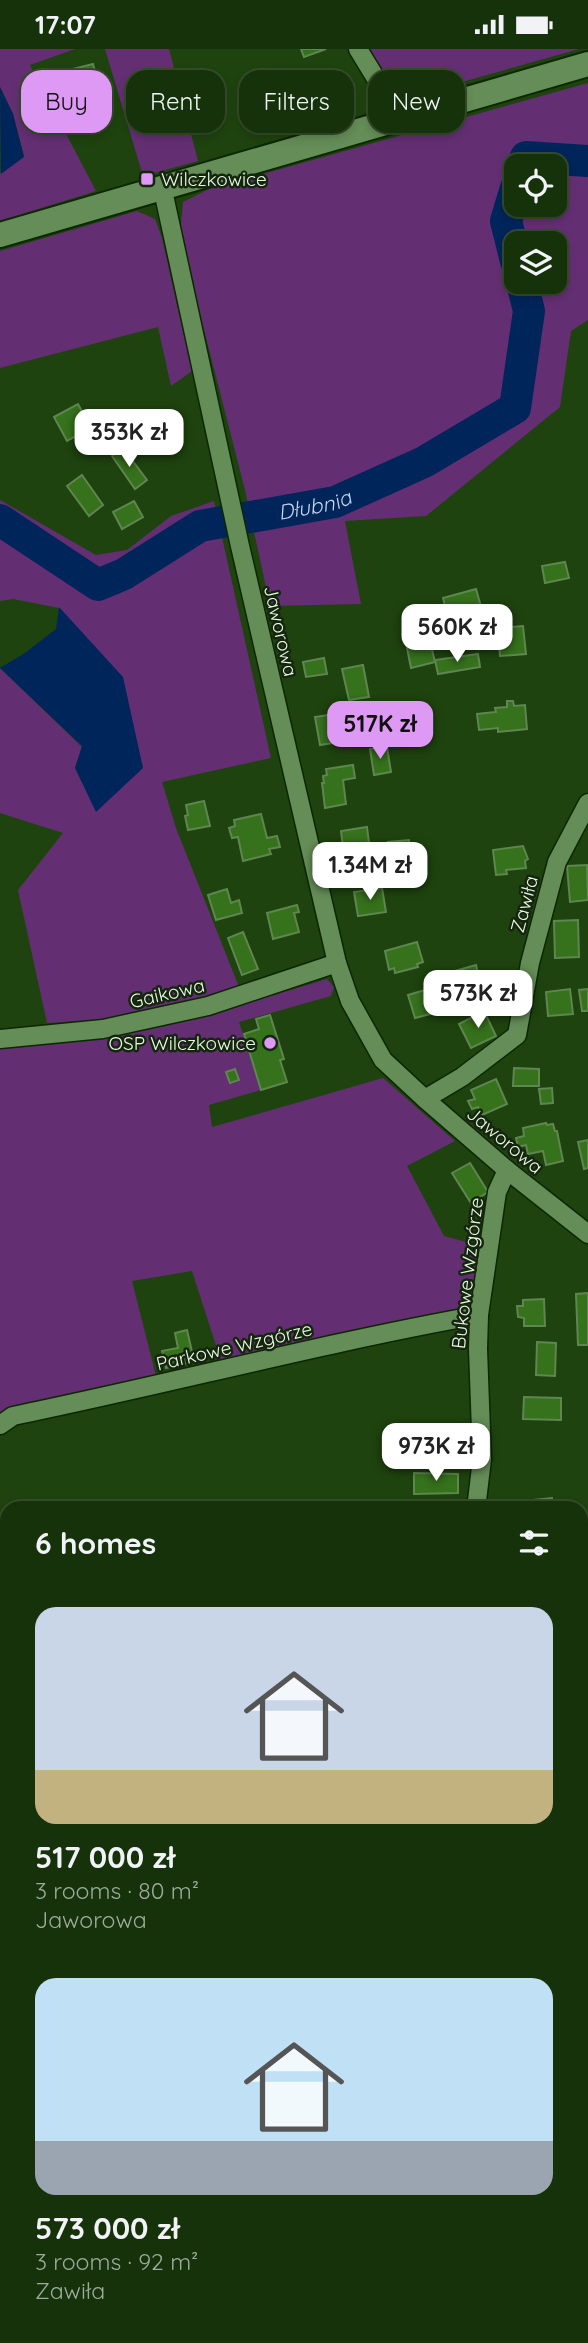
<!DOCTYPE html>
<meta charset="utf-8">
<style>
body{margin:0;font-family:Quicksand,sans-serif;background:#233e18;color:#f1f3f6;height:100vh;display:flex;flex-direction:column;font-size:26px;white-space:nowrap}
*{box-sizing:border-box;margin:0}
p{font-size:23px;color:#9eaa9c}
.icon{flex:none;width:38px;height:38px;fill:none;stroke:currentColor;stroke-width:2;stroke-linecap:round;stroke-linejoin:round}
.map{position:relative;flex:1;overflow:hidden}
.side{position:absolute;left:0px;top:1452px;width:588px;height:842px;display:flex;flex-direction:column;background:#16320a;border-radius:21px 21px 0 0;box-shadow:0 4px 10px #0003,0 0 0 2px #354d2b}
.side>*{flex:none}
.top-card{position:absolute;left:21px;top:21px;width:546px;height:63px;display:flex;gap:14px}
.buttons{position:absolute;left:504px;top:105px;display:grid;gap:14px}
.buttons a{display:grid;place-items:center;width:63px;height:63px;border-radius:14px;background:#16320a;box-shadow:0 4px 10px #0003,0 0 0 2px #354d2b;font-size:35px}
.price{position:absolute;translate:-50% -60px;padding:0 16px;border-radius:14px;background:#fff;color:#222;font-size:23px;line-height:46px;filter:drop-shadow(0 2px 4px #0008)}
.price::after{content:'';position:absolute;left:50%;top:42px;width:21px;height:16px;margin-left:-10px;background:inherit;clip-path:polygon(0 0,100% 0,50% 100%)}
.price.on{background:#dd99f3;color:#111}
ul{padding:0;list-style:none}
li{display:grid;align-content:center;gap:14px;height:371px;padding:0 35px}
li span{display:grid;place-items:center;height:217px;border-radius:21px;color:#555}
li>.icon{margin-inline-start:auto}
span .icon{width:126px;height:126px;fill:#fffc;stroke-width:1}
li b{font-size:30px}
h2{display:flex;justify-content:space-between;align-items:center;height:84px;padding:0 35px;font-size:30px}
.tag{padding:0 24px;border-radius:21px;background:#16320a;box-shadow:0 4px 10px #0003,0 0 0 2px #354d2b;font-size:24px;line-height:63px}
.tag.on{background:#dd99f3;color:#111}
.status{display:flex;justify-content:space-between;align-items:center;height:49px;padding:0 35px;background:#16320a;direction:ltr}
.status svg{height:19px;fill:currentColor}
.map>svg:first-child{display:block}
.green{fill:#632f72;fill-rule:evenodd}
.water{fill:#00255b}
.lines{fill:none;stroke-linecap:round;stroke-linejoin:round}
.river{stroke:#00255b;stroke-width:32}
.building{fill:#36711c;stroke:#5e8650;stroke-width:2}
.street-casing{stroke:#0c2801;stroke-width:21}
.secondary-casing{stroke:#0c2801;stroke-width:28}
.street{stroke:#658d57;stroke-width:18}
.secondary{stroke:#658d57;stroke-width:24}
.poi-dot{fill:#dd99f3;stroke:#15250f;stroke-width:2.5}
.labels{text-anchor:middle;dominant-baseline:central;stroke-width:5;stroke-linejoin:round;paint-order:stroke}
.poi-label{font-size:19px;fill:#e5fbde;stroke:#15250f;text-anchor:start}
.street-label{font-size:19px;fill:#e5fbde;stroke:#15250f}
.water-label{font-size:21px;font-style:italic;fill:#c8d6ea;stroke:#15250f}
</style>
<div class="status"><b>17:07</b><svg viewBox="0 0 49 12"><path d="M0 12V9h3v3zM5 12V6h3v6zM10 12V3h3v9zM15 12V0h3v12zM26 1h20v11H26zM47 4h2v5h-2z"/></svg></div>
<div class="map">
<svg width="588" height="2294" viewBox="0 0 588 2294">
<rect width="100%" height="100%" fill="#1e430e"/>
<g class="green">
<polygon points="0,0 75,0 30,16 96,142 0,172 0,124 24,107 13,65 0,38"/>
<polygon points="105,0 169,0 198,112 143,127"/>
<polygon points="367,0 579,0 399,51"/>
<path d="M588,34V271L571,282L560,358L426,467L345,472L361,555L270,557L245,441L180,187L183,153L209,140ZM516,117H555V156H516ZM516,194H555V233H516Z"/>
<polygon points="137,162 155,170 162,189 192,322 171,337 158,278 0,319 0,202"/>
<polygon points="0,451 96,506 127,501 171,467 214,452 271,709 162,733 176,779 239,938 164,961 111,970 47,974 18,841 63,784 0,764 0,619 82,698 75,719 97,762 59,559 13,550 0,552"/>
<polygon points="327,930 334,938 331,947 239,973 261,1041 209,1056 212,1078 383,1029 455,1092 407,1117 444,1187 485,1198 469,1257 222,1315 192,1222 132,1232 157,1331 0,1367 0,995 109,985 191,971"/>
<rect x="168" y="2287" width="104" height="7"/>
</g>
<g class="water">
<polygon points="0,38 13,65 24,108 1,125"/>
<polygon points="59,558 123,628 143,719 96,763 75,719 82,697 0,619 25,604 56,580"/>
</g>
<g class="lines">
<g class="river">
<polyline points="523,117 526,108 588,112"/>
<polyline points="516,139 506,172 516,212"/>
<path id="s1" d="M0,471L98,536L124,525L200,477L335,453L424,413L515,359L529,262L522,233"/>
</g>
</g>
<g class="building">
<polygon points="301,0 326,0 304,8"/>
<polygon points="93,15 102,48 78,54 69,21"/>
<polygon points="78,355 91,379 67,392 54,368"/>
<polygon points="123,399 147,431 135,440 112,407"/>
<polygon points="82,426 103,456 89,467 67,437"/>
<polygon points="134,452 143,468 122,480 113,463"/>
<polygon points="565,513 569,529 545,534 542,517"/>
<polygon points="476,540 482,561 448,570 443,549"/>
<polygon points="426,575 435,613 411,619 403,579"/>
<polygon points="523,577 526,605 500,607 497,579"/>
<polygon points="478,605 480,618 438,625 435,611"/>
<polygon points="324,609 327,625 306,628 303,613"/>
<polygon points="363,616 369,648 349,651 342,620"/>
<polygon points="507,652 513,652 514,657 525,656 527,680 498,683 498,679 479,681 477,665 496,663 495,659 507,658"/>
<polygon points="341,664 346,692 320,696 315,668"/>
<polygon points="387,698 391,723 374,726 370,700"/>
<polygon points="353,716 355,729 343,731 346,755 325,759 322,734 324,734 323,727 327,726 326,720"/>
<polygon points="204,752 210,777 188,781 185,767 188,766 186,756"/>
<polygon points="261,765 267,789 277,787 280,798 269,800 271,805 243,812 238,788 232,789 229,779 235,777 234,771"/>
<polygon points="367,778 369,794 343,798 341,782"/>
<polygon points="409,791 412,819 392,821 388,793"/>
<polygon points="523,797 528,810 525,812 526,819 506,821 507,825 496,826 493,801"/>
<polygon points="587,816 588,851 570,853 567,817"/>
<polygon points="382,839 386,863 358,867 354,843"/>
<polygon points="227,840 231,854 239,851 242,864 216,871 208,846"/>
<polygon points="297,856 299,863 294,864 299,883 273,890 267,864"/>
<polygon points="578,871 579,908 555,909 554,872"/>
<polygon points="243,883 258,920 242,926 228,889"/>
<polygon points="417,893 423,913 417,915 418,918 395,924 394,919 389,921 385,902"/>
<polygon points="476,916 481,938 442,948 446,961 415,969 408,946 439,937 437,927"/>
<polygon points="570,940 573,965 548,967 546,943"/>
<polygon points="588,940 588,962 582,962 579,941"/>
<polygon points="484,962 496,987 471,999 459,975"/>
<polygon points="270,966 284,1010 280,1011 287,1033 261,1041 244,985 259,980 256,970"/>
<polygon points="514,1019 539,1020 539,1037 513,1037"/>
<polygon points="235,1020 239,1031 230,1034 226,1023"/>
<polygon points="496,1030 507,1055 482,1066 478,1058 472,1060 468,1052 475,1050 471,1041"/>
<polygon points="552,1039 553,1054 541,1055 539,1040"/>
<polygon points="546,1074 547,1076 553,1075 555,1082 557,1082 563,1112 546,1116 543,1102 528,1105 526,1096 518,1098 516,1089 524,1087 523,1079"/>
<polygon points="588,1091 588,1119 584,1120 578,1093"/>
<polygon points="470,1114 488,1143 471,1154 452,1124"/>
<polygon points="588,1244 588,1296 578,1296 576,1245"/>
<polygon points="544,1250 545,1277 524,1277 524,1269 518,1268 517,1257 523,1257 523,1251"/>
<polygon points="187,1281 193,1307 186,1308 188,1314 166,1319 162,1302 178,1299 175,1284"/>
<polygon points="537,1293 556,1294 555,1327 536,1326"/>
<polygon points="524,1348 561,1349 561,1371 523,1370"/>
<polygon points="412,1379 414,1398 395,1399 394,1380"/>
<polygon points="414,1424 458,1425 458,1444 414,1445"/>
<polygon points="552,1449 553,1460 535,1460 534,1451"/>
<rect x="581" y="1528" width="7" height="30"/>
<polygon points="0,1809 4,1840 0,1840"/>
<polygon points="0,2009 7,2009 7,2029 0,2032"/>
<rect x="581" y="2259" width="7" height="22"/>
</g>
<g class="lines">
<g class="street-casing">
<g id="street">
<polyline points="358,0 400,69"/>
<polyline points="162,137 240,497 337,914 350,952 383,1011 425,1050 507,1121 588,1185"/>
<polyline points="0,990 103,980 208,957 337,914"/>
<polyline points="425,1050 462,1028 517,986 530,914 557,813 588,754"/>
<path d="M0,1376L13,1367C169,1335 323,1294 479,1266"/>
<polyline points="476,1460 482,1410 478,1300 479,1266 497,1143 507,1121"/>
<polyline points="0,1629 7,1690"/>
<polyline points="75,2287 76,2294"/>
<polyline points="546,2287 546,2294"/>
</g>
</g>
<g class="secondary-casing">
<polyline id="secondary" points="0,186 588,15"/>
</g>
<use href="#street" class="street"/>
<use href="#secondary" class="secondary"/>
</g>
<g class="poi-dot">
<rect x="140" y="123" width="14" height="14" rx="3.5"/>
<circle cx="270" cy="994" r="7"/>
</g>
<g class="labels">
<g class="poi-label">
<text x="161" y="130">Wilczkowice</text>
<text x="256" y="994" text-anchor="end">OSP Wilczkowice</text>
</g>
<g class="street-label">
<text transform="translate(281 582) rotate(77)">Jaworowa</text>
<text transform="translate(524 855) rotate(-75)">Zawiła</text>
<text transform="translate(167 944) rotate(-13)">Gaikowa</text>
<text transform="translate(505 1091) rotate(40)">Jaworowa</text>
<text transform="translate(467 1224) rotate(-83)">Bukowe Wzgórze</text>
<text transform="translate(234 1297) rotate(-13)">Parkowe Wzgórze</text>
</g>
<g class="water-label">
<text stroke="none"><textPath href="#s1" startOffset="352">Dłubnia</textPath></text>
</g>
</g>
</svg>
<div class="buttons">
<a><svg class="icon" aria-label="locate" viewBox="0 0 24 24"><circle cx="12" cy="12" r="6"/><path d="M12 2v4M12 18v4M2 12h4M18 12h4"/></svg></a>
<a><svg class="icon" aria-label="layers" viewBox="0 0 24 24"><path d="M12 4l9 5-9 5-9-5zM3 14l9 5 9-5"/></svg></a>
</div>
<b class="price" style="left:129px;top:420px">353K zł</b>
<b class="price" style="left:457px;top:615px">560K zł</b>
<b class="price on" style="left:380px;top:712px">517K zł</b>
<b class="price" style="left:370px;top:853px">1.34M zł</b>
<b class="price" style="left:478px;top:981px">573K zł</b>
<b class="price" style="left:436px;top:1434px">973K zł</b>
<div class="top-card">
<a class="tag on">Buy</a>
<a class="tag">Rent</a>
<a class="tag">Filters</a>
<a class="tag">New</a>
</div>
<section class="side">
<h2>6 homes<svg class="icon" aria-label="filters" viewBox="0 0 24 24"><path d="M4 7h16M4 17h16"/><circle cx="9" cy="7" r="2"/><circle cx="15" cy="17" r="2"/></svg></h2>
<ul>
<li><span style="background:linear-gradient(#c9d6e8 75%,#c2b280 0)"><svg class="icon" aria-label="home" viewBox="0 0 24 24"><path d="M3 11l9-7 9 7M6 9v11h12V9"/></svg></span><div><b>517 000 zł</b><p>3 rooms · 80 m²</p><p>Jaworowa</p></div></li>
<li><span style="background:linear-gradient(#bfe0f5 75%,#9aa5b1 0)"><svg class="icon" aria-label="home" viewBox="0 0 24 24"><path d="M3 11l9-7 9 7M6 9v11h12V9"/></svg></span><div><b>573 000 zł</b><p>3 rooms · 92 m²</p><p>Zawiła</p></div></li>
</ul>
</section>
</div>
